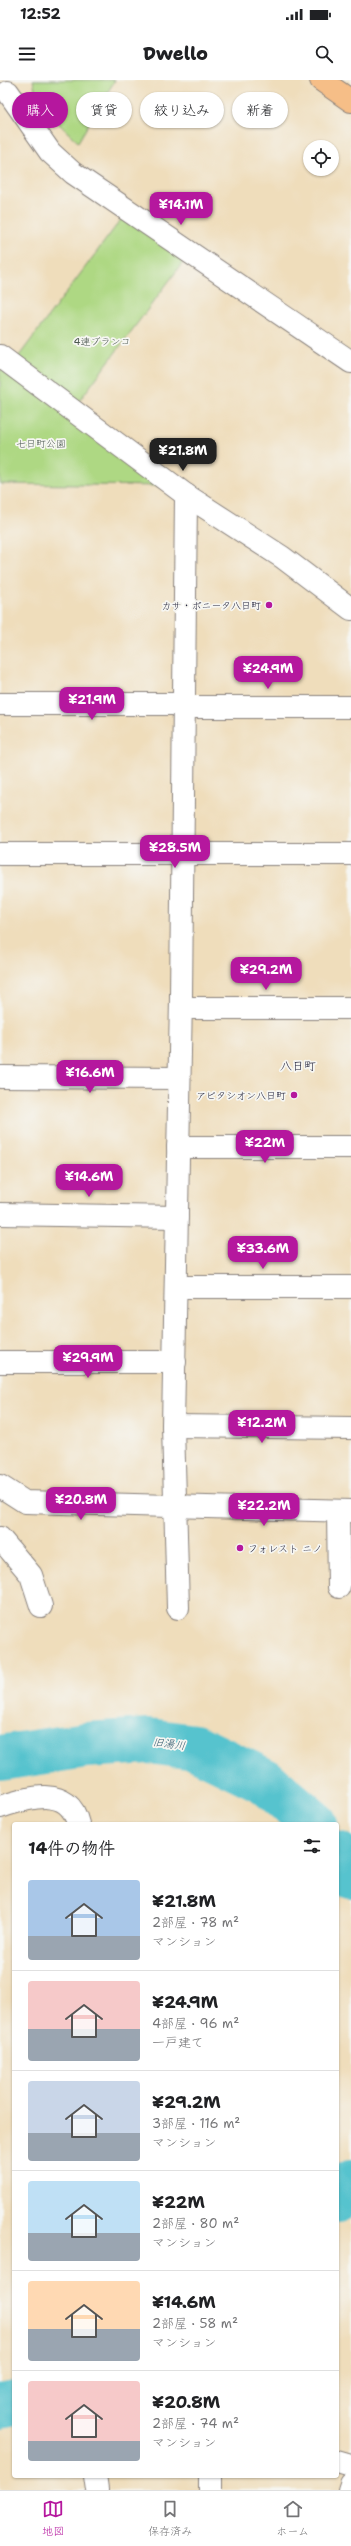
<!DOCTYPE html>
<html lang="ja">
<meta charset="utf-8">
<style>
body{margin:0;font-family:"Shantell Sans","Klee One",sans-serif;background:#f6f6f6;color:#202124;height:100vh;display:flex;flex-direction:column;font-size:15px;white-space:nowrap}
*{box-sizing:border-box;margin:0}
p{font-size:13px;color:#757577}
.icon{flex:none;width:22px;height:22px;fill:none;stroke:currentColor;stroke-width:2;stroke-linecap:round;stroke-linejoin:round}
.map{position:relative;flex:1;overflow:hidden}
.side{position:absolute;left:12px;top:1742px;width:327px;height:656px;display:flex;flex-direction:column;background:#fff;border-radius:4px;box-shadow:0 1px 3px #0004}
.side>*{flex:none}
.banner{position:absolute;left:12px;top:12px;width:327px;height:36px;display:flex;gap:8px}
.buttons{position:absolute;left:303px;top:60px;display:grid;gap:8px}
.buttons a{display:grid;place-items:center;width:36px;height:36px;border-radius:50%;background:#fff;box-shadow:0 1px 3px #0004;font-size:20px}
.price{position:absolute;translate:-50% -34px;padding:0 9px;border-radius:8px;background:#b5179e;color:#fff;font-size:13px;line-height:26px;filter:drop-shadow(0 1px 2px #0008)}
.price::after{content:'';position:absolute;left:50%;top:24px;width:12px;height:9px;margin-left:-6px;background:inherit;clip-path:polygon(0 0,100% 0,50% 100%)}
.price.on{background:#222;color:#fff}
ul{padding:0;list-style:none}
li{display:flex;align-items:center;gap:12px;height:100px;padding:0 16px}
li+li{border-top:1px solid #e0e0e0}
li span{display:grid;place-items:center;flex:none;width:112px;height:80px;border-radius:4px;color:#555}
li>.icon{margin-inline-start:auto}
span .icon{width:48px;height:48px;fill:#fffc;stroke-width:1}
li b{font-size:17px}
h2{display:flex;justify-content:space-between;align-items:center;height:48px;padding:0 16px;font-size:17px}
.chip{padding:0 14px;border-radius:18px;background:#fff;box-shadow:0 1px 3px #0004;font-size:14px;line-height:36px}
.chip.on{background:#b5179e;color:#fff}
.status{display:flex;justify-content:space-between;align-items:center;height:28px;padding:0 20px;background:#fff;direction:ltr}
.status svg{height:11px;fill:currentColor}
header{display:flex;justify-content:space-between;align-items:center;height:52px;padding:0 16px;background:#fff;font-size:18px;font-weight:800}
.tabs{display:flex;justify-content:space-around;align-items:center;height:56px;border-top:1px solid #e0e0e0;background:#fff;font-size:11px;color:#757577}
.tabs a{display:grid;justify-items:center;gap:2px}
.tabs .on{color:#b5179e}
.map>svg:first-child{display:block}
.green{fill:#aed883;stroke:#687d5f}
.lines{fill:none;stroke-linecap:round;stroke-linejoin:round}
.river{stroke:#56c3ce;stroke-width:46}
.minor-casing{stroke:#88807b;stroke-width:24}
.trunk-casing{stroke:#88807b;stroke-width:24}
.minor{stroke:#fff;stroke-width:22}
.trunk{stroke:#f6be87;stroke-width:22}
.poi-dot{fill:#b5179e;stroke:#f6f6f2;stroke-width:1.5}
.labels{text-anchor:middle;dominant-baseline:central;stroke-width:3.5;stroke-linejoin:round;paint-order:stroke}
.park-label{font-size:10px;fill:#4c5951;stroke:#f6f6f2}
.poi-label{font-size:10px;fill:#22223b;stroke:#f6f6f2;text-anchor:end}
.water-label{font-size:11px;font-style:italic;fill:#345a6e;stroke:#f6f6f2}
.quarter-label{font-size:12px;fill:#22223b;stroke:#f6f6f2}
</style>
<div class="status"><b>12:52</b><svg viewBox="0 0 49 12"><path d="M0 12V9h3v3zM5 12V6h3v6zM10 12V3h3v9zM15 12V0h3v12zM26 1h20v11H26zM47 4h2v5h-2z"/></svg></div>
<header><svg class="icon" aria-label="menu" viewBox="0 0 24 24"><path d="M4 6h16M4 12h16M4 18h16"/></svg>Dwello<svg class="icon" aria-label="search" viewBox="0 0 24 24"><circle cx="10" cy="10" r="6"/><path d="M15 15l6 6"/></svg></header>
<div class="map">
<svg width="351" height="2410" viewBox="0 0 351 2410">
<rect width="100%" height="100%" fill="#f6f6f2"/>
<filter id="ink" filterUnits="userSpaceOnUse"><feTurbulence type="fractalNoise" baseFrequency=".025" numOctaves="2"/><feDisplacementMap in="SourceGraphic" scale="8" xChannelSelector="R" yChannelSelector="G"/><feConvolveMatrix kernelMatrix="1 2 1 2 8 2 1 2 1" color-interpolation-filters="sRGB"/></filter>
<filter id="wash" filterUnits="userSpaceOnUse"><feTurbulence type="fractalNoise" baseFrequency=".012" numOctaves="4" result="noise"/><feDisplacementMap in="SourceGraphic" scale="16" xChannelSelector="R" yChannelSelector="G"/><feGaussianBlur stdDeviation="0.9" result="paint"/><feColorMatrix in="noise" values="0 0 0 0 0 0 0 0 0 0 0 0 0 0 0 0 0 1.4 0 .05"/><feComposite in="paint" operator="in"/></filter>
<g filter="url(#wash)">
<rect width="100%" height="100%" fill="#efddbb"/>
<g class="green">
<polygon points="33,0 115,0 78,62 38,24"/>
<polygon points="125,134 187,177 76,325 168,406 0,404 0,281 10,288"/>
</g>
<g class="lines">
<g class="river">
<polyline points="0,1678 86,1665 149,1661 195,1667 265,1701 315,1744"/>
<polyline points="337,1774 351,1796"/>
<polyline points="337,2119 351,2102"/>
<polyline points="0,2326 14,2323"/>
</g>
</g>
</g>
<g filter="url(#ink)">
<g class="lines">
<g class="minor-casing">
<g id="minor">
<polyline points="8,12 50,72 73,93 351,282"/>
<polyline points="0,276 186,415 282,477 351,529"/>
<polyline points="0,624 184,624"/>
<polyline points="184,627 351,627"/>
<polyline points="0,774 351,774"/>
<polyline points="181,928 351,928"/>
<polyline points="0,997 179,998"/>
<polyline points="178,1067 351,1067"/>
<polyline points="0,1134 177,1137"/>
<polyline points="176,1207 351,1207"/>
<polyline points="0,1282 175,1282"/>
<polyline points="173,1346 351,1348"/>
<polyline points="0,1406 25,1422 351,1431"/>
<polyline points="338,1431 339,1507"/>
<polyline points="0,1458 31,1495 41,1526"/>
<polyline points="178,1528 173,1346 181,918 186,415"/>
<path d="M0,1727C28,1718 69,1704 78,1744"/>
<polyline points="337,2381 351,2385"/>
<polyline points="95,2396 97,2410"/>
<polyline points="210,2396 210,2410"/>
<polyline points="349,2410 351,2404"/>
</g>
</g>
<g class="trunk-casing">
<polyline id="trunk" points="321,0 351,21"/>
</g>
<use href="#minor" class="minor"/>
<use href="#trunk" class="trunk"/>
</g>
</g>
<g class="poi-dot">
<circle cx="269" cy="525" r="4"/>
<circle cx="294" cy="1015" r="4"/>
<circle cx="240" cy="1468" r="4"/>
</g>
<g class="labels">
<g class="park-label">
<text x="102" y="261">4連ブランコ</text>
<text x="41" y="363">七日町公園</text>
</g>
<g class="poi-label">
<text x="261" y="525">カサ・ボニータ八日町</text>
<text x="286" y="1015">アビタシオン八日町</text>
<text x="248" y="1468" text-anchor="start">フォレスト ニノ</text>
</g>
<g class="water-label">
<text transform="translate(169 1664) rotate(7)">旧湯川</text>
</g>
<g class="quarter-label">
<text x="298" y="986">八日町</text>
</g>
</g>
</svg>
<div class="buttons">
<a><svg class="icon" aria-label="locate" viewBox="0 0 24 24"><circle cx="12" cy="12" r="6"/><path d="M12 2v4M12 18v4M2 12h4M18 12h4"/></svg></a>
</div>
<b class="price" style="left:181px;top:146px">¥14.1M</b>
<b class="price on" style="left:183px;top:392px">¥21.8M</b>
<b class="price" style="left:268px;top:610px">¥24.9M</b>
<b class="price" style="left:92px;top:641px">¥21.9M</b>
<b class="price" style="left:175px;top:789px">¥28.5M</b>
<b class="price" style="left:266px;top:911px">¥29.2M</b>
<b class="price" style="left:90px;top:1014px">¥16.6M</b>
<b class="price" style="left:265px;top:1084px">¥22M</b>
<b class="price" style="left:89px;top:1118px">¥14.6M</b>
<b class="price" style="left:263px;top:1190px">¥33.6M</b>
<b class="price" style="left:88px;top:1299px">¥29.9M</b>
<b class="price" style="left:262px;top:1364px">¥12.2M</b>
<b class="price" style="left:81px;top:1441px">¥20.8M</b>
<b class="price" style="left:264px;top:1447px">¥22.2M</b>
<div class="banner">
<a class="chip on">購入</a>
<a class="chip">賃貸</a>
<a class="chip">絞り込み</a>
<a class="chip">新着</a>
</div>
<section class="side">
<h2>14件の物件<svg class="icon" aria-label="filters" viewBox="0 0 24 24"><path d="M4 7h16M4 17h16"/><circle cx="9" cy="7" r="2"/><circle cx="15" cy="17" r="2"/></svg></h2>
<ul>
<li><span style="background:linear-gradient(#a9c7e8 70%,#9aa5b1 0)"><svg class="icon" aria-label="home" viewBox="0 0 24 24"><path d="M3 11l9-7 9 7M6 9v11h12V9"/></svg></span><div><b>¥21.8M</b><p>2部屋 · 78 m²</p><p>マンション</p></div></li>
<li><span style="background:linear-gradient(#f6c9c9 60%,#9aa5b1 0)"><svg class="icon" aria-label="home" viewBox="0 0 24 24"><path d="M3 11l9-7 9 7M6 9v11h12V9"/></svg></span><div><b>¥24.9M</b><p>4部屋 · 96 m²</p><p>一戸建て</p></div></li>
<li><span style="background:linear-gradient(#c9d6e8 65%,#9aa5b1 0)"><svg class="icon" aria-label="home" viewBox="0 0 24 24"><path d="M3 11l9-7 9 7M6 9v11h12V9"/></svg></span><div><b>¥29.2M</b><p>3部屋 · 116 m²</p><p>マンション</p></div></li>
<li><span style="background:linear-gradient(#bfe0f5 65%,#9aa5b1 0)"><svg class="icon" aria-label="home" viewBox="0 0 24 24"><path d="M3 11l9-7 9 7M6 9v11h12V9"/></svg></span><div><b>¥22M</b><p>2部屋 · 80 m²</p><p>マンション</p></div></li>
<li><span style="background:linear-gradient(#ffd9b3 60%,#9aa5b1 0)"><svg class="icon" aria-label="home" viewBox="0 0 24 24"><path d="M3 11l9-7 9 7M6 9v11h12V9"/></svg></span><div><b>¥14.6M</b><p>2部屋 · 58 m²</p><p>マンション</p></div></li>
<li><span style="background:linear-gradient(#f6c9c9 75%,#9aa5b1 0)"><svg class="icon" aria-label="home" viewBox="0 0 24 24"><path d="M3 11l9-7 9 7M6 9v11h12V9"/></svg></span><div><b>¥20.8M</b><p>2部屋 · 74 m²</p><p>マンション</p></div></li>
</ul>
</section>
</div>
<nav class="tabs">
<a class="on"><svg class="icon" aria-label="map" viewBox="0 0 24 24"><path d="M3 6l6-2 6 2 6-2v14l-6 2-6-2-6 2zM9 4v14M15 6v14"/></svg>地図</a>
<a><svg class="icon" aria-label="saved" viewBox="0 0 24 24"><path d="M7 4h10v16l-5-4-5 4z"/></svg>保存済み</a>
<a><svg class="icon" aria-label="home" viewBox="0 0 24 24"><path d="M3 11l9-7 9 7M6 9v11h12V9"/></svg>ホーム</a>
</nav>
